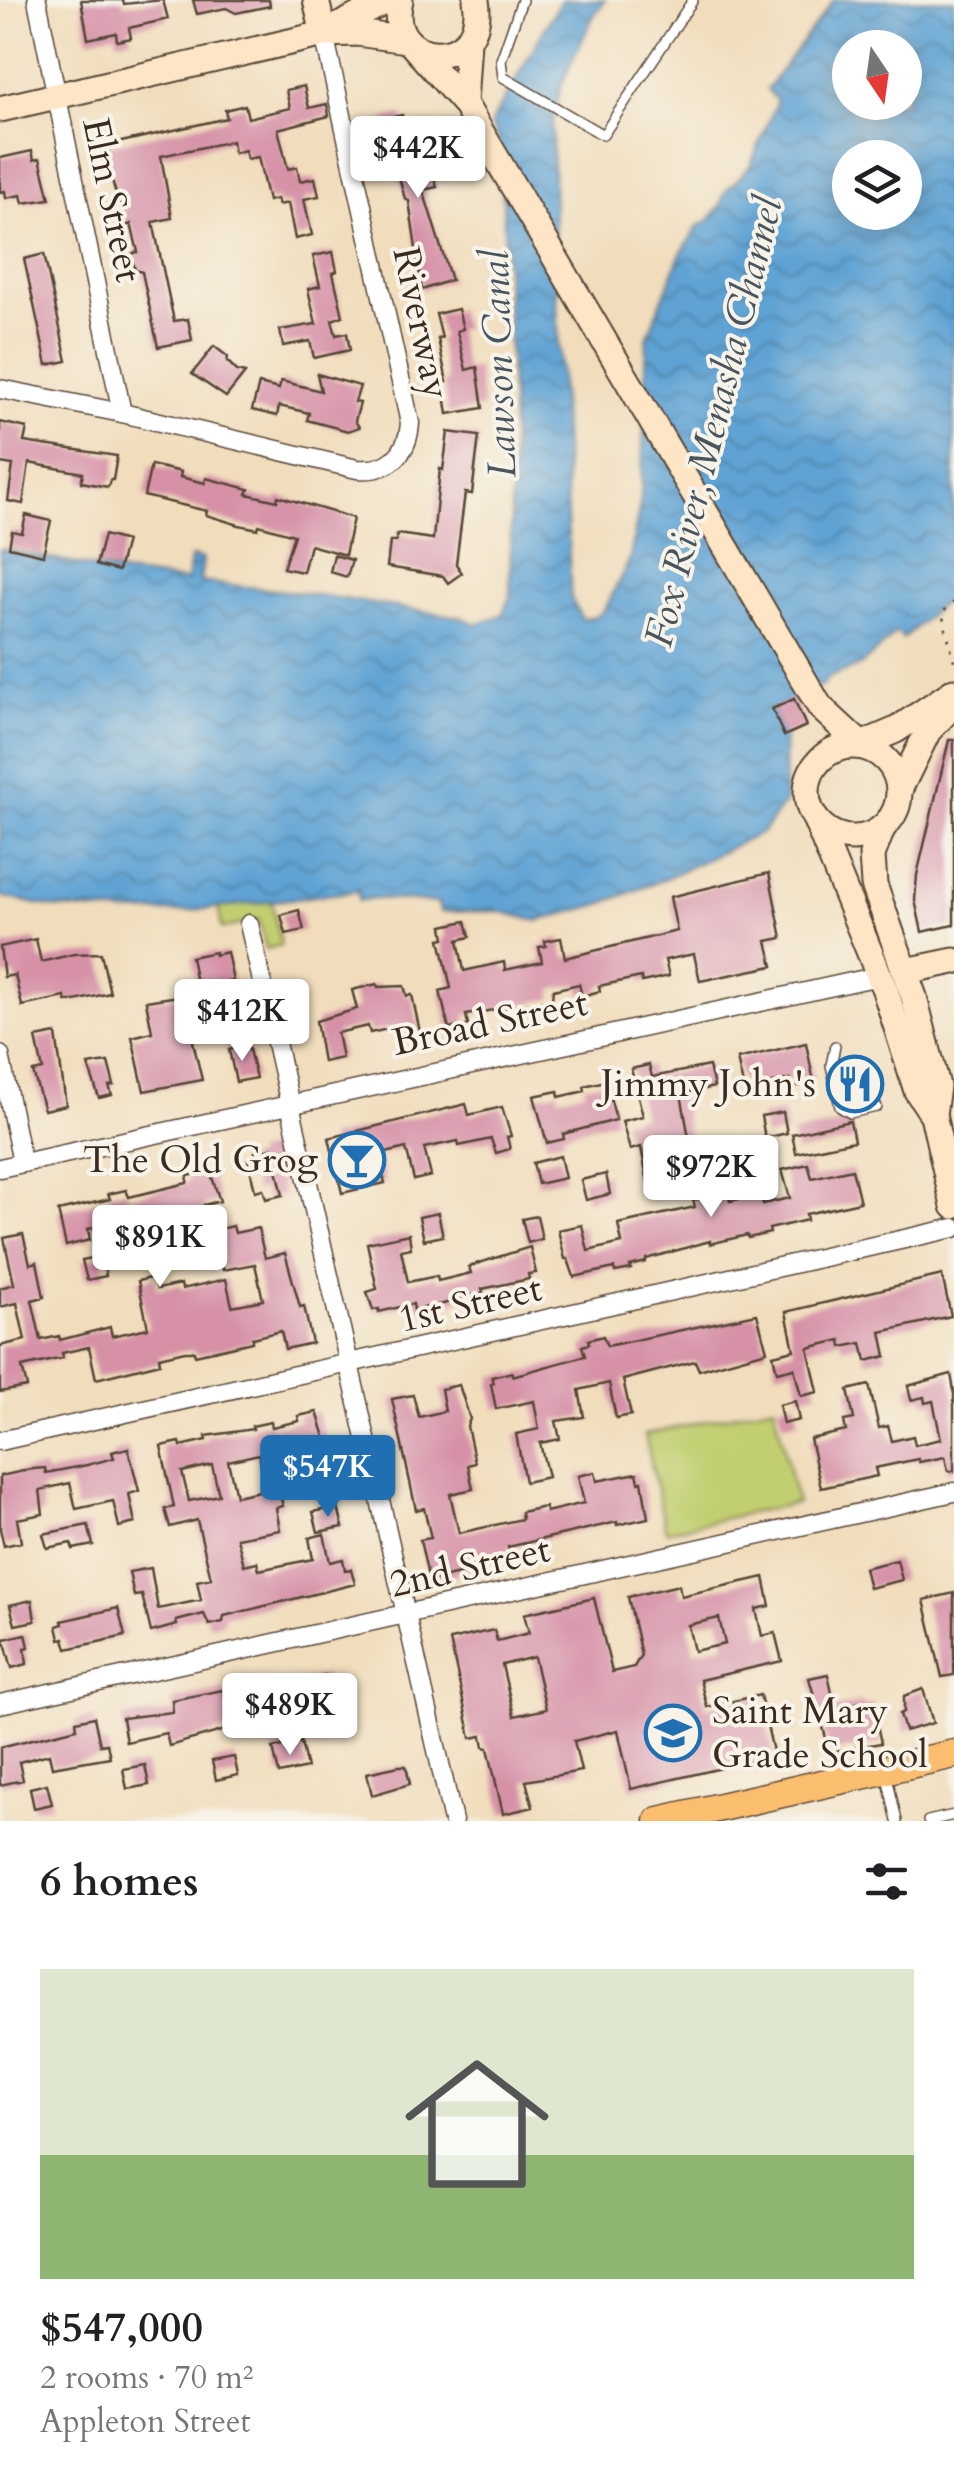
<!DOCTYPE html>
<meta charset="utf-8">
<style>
body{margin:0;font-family:Cardo,serif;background:#f6f6f6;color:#202124;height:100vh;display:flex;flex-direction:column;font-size:38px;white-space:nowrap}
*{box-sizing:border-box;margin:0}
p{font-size:32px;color:#757577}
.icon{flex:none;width:55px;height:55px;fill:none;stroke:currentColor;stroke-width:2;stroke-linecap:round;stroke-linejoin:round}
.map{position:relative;height:1821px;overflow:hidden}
.details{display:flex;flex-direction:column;background:#fff;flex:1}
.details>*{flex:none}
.needle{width:65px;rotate:167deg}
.fabs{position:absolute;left:832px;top:30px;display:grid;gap:20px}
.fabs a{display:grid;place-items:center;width:90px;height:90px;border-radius:50%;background:#fff;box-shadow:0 5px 25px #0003;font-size:50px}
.price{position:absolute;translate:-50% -85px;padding:0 22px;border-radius:10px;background:#fff;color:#222;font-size:32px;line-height:65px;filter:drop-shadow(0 2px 5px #0008)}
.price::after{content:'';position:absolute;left:50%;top:60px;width:30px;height:22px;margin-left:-15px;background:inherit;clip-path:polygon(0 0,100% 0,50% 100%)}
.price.on{background:#1f6fb2;color:#fff}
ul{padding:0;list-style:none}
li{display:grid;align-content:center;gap:20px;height:530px;padding:0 40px}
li+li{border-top:2px solid #e0e0e0}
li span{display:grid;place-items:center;height:310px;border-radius:0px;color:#555}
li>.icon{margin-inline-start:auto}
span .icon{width:180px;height:180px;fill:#fffc;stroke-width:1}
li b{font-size:42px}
h2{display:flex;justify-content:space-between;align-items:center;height:120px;padding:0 40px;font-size:42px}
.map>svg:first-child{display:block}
.green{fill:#c2cf71;stroke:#7e7c48;stroke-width:2.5}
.water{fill:url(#water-waves);stroke:#4d6679;stroke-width:2.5;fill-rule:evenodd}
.building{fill:#d691a7;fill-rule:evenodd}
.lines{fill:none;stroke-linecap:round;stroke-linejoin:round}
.lane-casing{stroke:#564536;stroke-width:12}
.street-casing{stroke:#564536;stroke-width:21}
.secondary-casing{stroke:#564536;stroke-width:29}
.primary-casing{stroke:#564536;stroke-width:31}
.path{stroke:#564536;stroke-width:2.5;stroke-dasharray:2.5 8;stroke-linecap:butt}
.lane{stroke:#fff;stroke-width:9}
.street{stroke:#fff;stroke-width:18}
.secondary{stroke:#fde5c5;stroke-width:25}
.primary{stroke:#fbbd6e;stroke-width:28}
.labels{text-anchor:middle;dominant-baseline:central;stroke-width:8;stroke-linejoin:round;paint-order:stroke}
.street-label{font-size:38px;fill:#3b2a1e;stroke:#f7f3e8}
.poi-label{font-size:38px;fill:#3b2a1e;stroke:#f7f3e8;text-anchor:end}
.water-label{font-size:40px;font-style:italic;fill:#48545e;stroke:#f7f3e8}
</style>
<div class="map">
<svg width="954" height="1821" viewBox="0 0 954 1821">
<defs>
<pattern id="water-waves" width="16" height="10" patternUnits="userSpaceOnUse" patternTransform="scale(2.5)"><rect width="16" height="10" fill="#5fa3d4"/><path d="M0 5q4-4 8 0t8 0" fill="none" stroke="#5085ab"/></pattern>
</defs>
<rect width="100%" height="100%" fill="#f7f3e8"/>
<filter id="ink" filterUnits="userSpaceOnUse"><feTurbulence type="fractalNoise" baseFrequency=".01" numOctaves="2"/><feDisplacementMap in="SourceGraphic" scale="20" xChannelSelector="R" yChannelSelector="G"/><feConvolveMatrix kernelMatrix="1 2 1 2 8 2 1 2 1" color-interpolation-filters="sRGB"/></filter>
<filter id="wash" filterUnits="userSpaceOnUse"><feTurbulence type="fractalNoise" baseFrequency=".0048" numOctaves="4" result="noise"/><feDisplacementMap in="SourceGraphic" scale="40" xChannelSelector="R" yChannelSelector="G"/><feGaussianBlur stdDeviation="2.25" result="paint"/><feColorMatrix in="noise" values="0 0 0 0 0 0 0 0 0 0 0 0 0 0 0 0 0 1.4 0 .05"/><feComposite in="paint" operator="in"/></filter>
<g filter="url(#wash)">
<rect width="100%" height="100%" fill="#f1ddbc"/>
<g class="green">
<polygon points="271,899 281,945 266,949 259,920 222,929 218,906"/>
<polygon points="774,1405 797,1503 666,1531 645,1435"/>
</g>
<path class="water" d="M561,0H605L593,17L562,83L552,124L555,262L571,598L582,619L596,617L605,609L630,559L641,498L647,338L680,255L698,226L708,221L721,205L724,193L750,166L777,101L767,89L834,0H954V592L903,639L897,632L860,666L827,678L823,685L772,709L784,736L785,803L763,832L662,880L601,904L538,921L498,911L440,912L438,903L372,898L359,901L358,891L180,912L123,913L50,907L0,896V549L122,573L187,581L191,557L203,559L200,582L304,593L460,617L476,624L502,615L510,597L512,423L501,150L491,123ZM850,48H905V102H850ZM850,158H905V212H850Z"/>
<g id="blocks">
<g class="building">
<polygon points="81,0 123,0 124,4 163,0 168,19 129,28 131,38 117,41 116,33 88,39"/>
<polygon points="193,0 269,0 270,6 236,13 226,8 197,14"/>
<polygon points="304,86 309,108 327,104 329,116 278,129 288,169 297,167 300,181 315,178 319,196 304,199 312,235 295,239 288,203 279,205 277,199 268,201 258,157 247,159 245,150 234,153 232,141 161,156 172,218 153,222 174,321 188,319 192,340 158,347 142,272 135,270 131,254 138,252 131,224 126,226 110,174 108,145 227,118 225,110 245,105 248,118 290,108 286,90"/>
<polygon points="402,115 407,139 414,138 416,145 425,143 437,187 423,190 451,280 422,290 409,201 405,199 383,119"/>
<polygon points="32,151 34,160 40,158 50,199 23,203 21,195 6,198 5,191 0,192 0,158"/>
<polygon points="333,252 337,271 333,273 343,316 332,320 336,335 347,333 350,350 314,358 310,341 283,346 280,330 316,324 308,289 320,286 313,256"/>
<polygon points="44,254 67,361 47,365 24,259"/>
<polygon points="458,309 463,329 457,331 466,370 477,367 483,408 448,414 443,382 447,382 438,339 442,338 436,314"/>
<polygon points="214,346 228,357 227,361 237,371 245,373 226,397 192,374"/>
<polygon points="317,374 360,386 355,402 360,403 355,421 359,427 348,431 307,420 309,413 279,406 277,416 252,410 259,384 279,389 281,381 321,391"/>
<polygon points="0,422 27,428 24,442 117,456 113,480 110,480 108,487 81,482 83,473 29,463 23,504 8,501 13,465 0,463"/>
<polygon points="448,432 479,436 472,494 465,493 456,564 462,573 448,583 443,576 387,567 390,541 396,541 397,534 433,539 440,469 443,470"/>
<polygon points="151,465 181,472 180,477 205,483 206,478 249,489 247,494 277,501 278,496 353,518 345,555 310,545 303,572 283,568 294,535 259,525 258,529 239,525 206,515 207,511 144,496"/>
<polygon points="26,515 51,521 43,555 9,547 12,531 22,533"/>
<polygon points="104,535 126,541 118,571 96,565"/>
<polygon points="334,555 352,560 347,577 330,572"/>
<polygon points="794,699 806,726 784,736 772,709"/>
<polygon points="949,740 954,740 954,925 922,932 915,900 917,875"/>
<polygon points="769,873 782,938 767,941 773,966 700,981 694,954 665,960 669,976 642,982 641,977 599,986 600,991 582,996 579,984 553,990 552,999 466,1015 468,1025 449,1029 440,991 451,988 440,939 445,938 443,926 466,921 470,937 458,940 464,971 504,962 505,970 542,962 539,947 546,946 545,941 561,938 565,958 677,931 670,897"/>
<polygon points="299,910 304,930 286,934 281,915"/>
<polygon points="36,939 41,962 74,954 101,953 110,993 75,1001 66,1001 65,997 22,1006 15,975 4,977 0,947"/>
<polygon points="215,952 215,955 227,952 233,981 220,983 225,1005 198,1011 200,1018 188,1020 202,1080 144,1091 132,1037 152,1032 146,1001 198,993 191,957"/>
<polygon points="377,984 378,987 404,986 407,996 412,995 420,1032 399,1036 397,1027 370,1033 368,1026 337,1033 342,1058 323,1062 316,1021 357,1009 352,990"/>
<polygon points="56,1034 66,1105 44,1110 33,1072 43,1070 36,1038"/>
<polygon points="806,1043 814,1082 792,1087 790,1079 744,1090 737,1059"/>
<polygon points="248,1045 256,1078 236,1082 229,1050"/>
<polygon points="862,1059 871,1100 851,1104 847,1102 840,1064"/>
<polygon points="108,1062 114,1085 109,1086 112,1095 99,1098 88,1065"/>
<polygon points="649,1065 652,1077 709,1066 714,1087 681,1094 689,1138 669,1142 678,1182 649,1188 641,1147 630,1150 622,1121 643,1116 631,1069"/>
<polygon points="606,1081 616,1120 563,1134 564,1139 547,1143 534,1096 558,1091 559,1097 585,1091 584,1086"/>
<polygon points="466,1104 469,1115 502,1107 511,1136 507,1137 510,1149 496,1153 491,1139 459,1146 458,1141 424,1148 431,1176 414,1180 406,1148 378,1155 385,1183 342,1193 329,1138"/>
<polygon points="783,1112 787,1133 765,1138 761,1116"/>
<polygon points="850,1121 854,1141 796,1153 792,1134"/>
<polygon points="272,1148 283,1195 266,1199 263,1189 255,1191 248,1159 256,1157 255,1152"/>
<polygon points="767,1148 773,1173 754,1177 749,1152"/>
<polygon points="560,1156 565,1178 538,1184 533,1163"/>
<polygon points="722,1164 730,1201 761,1194 763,1204 790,1198 782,1170 808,1164 812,1178 852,1169 860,1202 806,1214 807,1220 769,1229 770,1233 748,1238 747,1235 710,1244 710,1241 646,1259 646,1262 630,1266 631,1269 615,1272 614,1268 574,1277 568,1259 565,1259 558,1230 582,1225 588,1251 622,1243 618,1224 695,1207 693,1200 711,1196 705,1168"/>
<polygon points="210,1171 220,1201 204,1205 210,1231 233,1226 235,1233 258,1228 265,1258 285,1253 300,1307 304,1306 312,1343 285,1349 281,1331 252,1338 252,1342 213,1351 195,1355 194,1351 185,1351 159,1357 160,1363 96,1379 89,1347 62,1353 63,1358 22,1367 27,1387 0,1392 0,1346 25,1340 17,1303 0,1307 0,1288 14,1284 4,1238 23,1234 30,1264 37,1262 44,1297 32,1300 41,1340 59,1336 60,1340 110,1327 112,1336 148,1328 138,1281 154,1277 157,1289 181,1284 182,1289 226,1279 232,1306 263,1300 255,1264 223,1270 218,1250 183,1258 176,1227 161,1230 160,1226 156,1227 152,1215 88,1229 90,1240 66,1246 58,1211 110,1199 108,1194 126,1190 129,1197 187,1183 188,1176"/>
<polygon points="606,1174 610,1194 586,1200 581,1180"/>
<polygon points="438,1213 443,1236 424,1240 419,1217"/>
<polygon points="537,1216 542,1239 528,1243 522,1219"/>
<polygon points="409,1234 411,1248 401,1250 408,1282 437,1276 438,1281 471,1273 469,1267 476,1264 530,1247 536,1273 528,1274 529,1279 482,1289 483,1293 443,1304 414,1310 413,1304 379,1312 379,1309 373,1310 367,1292 377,1289 367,1243"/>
<polygon points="102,1256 106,1276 87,1280 82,1260"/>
<polygon points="942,1275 951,1316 881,1332 886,1356 866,1361 862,1343 842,1347 841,1340 808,1348 818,1392 801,1396 794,1368 777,1372 773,1355 794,1350 786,1312"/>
<polygon points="757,1314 767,1351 699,1370 695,1361 623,1380 631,1415 616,1418 609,1383 579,1390 584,1417 556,1421 560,1439 540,1443 548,1477 525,1482 516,1434 539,1429 534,1401 496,1409 491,1384 494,1383 492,1377 512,1372 512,1376 585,1356 582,1346 589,1344 588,1340 603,1336 607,1346"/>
<polygon points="951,1374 954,1391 954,1471 948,1471 945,1457 919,1462 918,1459 875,1468 877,1476 821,1488 810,1439 846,1431 844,1421 854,1419 848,1390 869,1385 879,1428 888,1426 892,1441 913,1436 915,1445 941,1439 933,1401 925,1403 924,1397 911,1400 908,1386"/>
<polygon points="459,1385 470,1419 467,1426 475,1463 468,1465 473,1489 450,1494 459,1533 522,1519 521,1512 545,1507 546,1512 584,1503 578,1476 595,1472 597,1481 637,1473 639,1482 642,1481 648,1518 617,1525 617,1522 508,1547 510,1556 467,1566 468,1572 429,1581 420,1540 431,1538 424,1508 416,1510 392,1399 413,1395 419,1417 445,1411 441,1389"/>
<polygon points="795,1401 799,1420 783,1424 779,1405"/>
<path d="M317,1412L326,1440V1451L320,1452L325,1473L304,1478L299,1457L261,1465L259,1454L228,1461L236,1496L278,1487L283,1506L276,1508L280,1530L237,1538L244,1565L257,1562L259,1570L313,1559L309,1538L324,1534L330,1562L343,1559L345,1570L351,1569L355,1584L224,1616L223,1622L209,1625L204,1614L176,1621L177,1625L151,1632L142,1595L134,1596L129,1572L151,1568L158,1609L201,1600L197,1581L211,1578L197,1520L170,1527L165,1509L174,1507L161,1446L180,1442L181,1446L207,1440L206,1436L253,1429L252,1426L271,1422L272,1427L299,1421L298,1416ZM212,1465L219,1495L189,1501L182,1472Z"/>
<polygon points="128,1448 139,1491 129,1494 135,1523 119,1527 113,1501 76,1509 70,1483 40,1490 43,1514 17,1519 21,1542 4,1546 0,1529 0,1476 33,1469 45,1468 46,1473 87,1465 114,1458 112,1452"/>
<polygon points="338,1507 343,1527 318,1532 313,1512"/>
<polygon points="88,1525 93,1545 73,1549 71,1543 47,1548 43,1534"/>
<polygon points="897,1560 902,1580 869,1588 864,1568"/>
<path d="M764,1577L770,1606L756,1609L762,1636L775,1633L782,1661L700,1680L707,1707L760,1695L774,1756L631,1789L618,1730L574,1741L581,1771L526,1781L533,1807L503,1814L488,1748L484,1747L482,1736L471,1738L450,1640L494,1630L497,1641L529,1633L524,1614L594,1598L612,1672L634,1667L641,1655L628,1597L679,1585L681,1596ZM719,1618L725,1644L694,1651L688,1625ZM534,1657L546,1709L514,1716L502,1665Z"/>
<polygon points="954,1593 954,1675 942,1677 924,1600"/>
<polygon points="32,1600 35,1621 15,1625 10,1605"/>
<polygon points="118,1608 125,1636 67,1649 64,1638 60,1639 57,1626 63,1624 62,1621"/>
<polygon points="26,1634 29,1647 25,1648 27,1664 12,1668 4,1639"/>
<polygon points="828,1674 835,1708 862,1702 863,1706 872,1704 881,1743 830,1752 809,1678"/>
<polygon points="325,1675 329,1695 314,1698 317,1714 258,1726 257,1721 169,1746 166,1733 126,1742 122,1718 173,1712 172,1700 223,1690 225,1697 265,1689 266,1691"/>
<polygon points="923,1689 933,1723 905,1731 900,1714 904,1712 904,1696"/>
<polygon points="94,1717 100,1745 107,1744 110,1757 52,1767 49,1754 19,1762 23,1780 0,1785 0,1747 77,1728 76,1721"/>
<polygon points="301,1742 307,1768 279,1774 273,1748"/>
<polygon points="234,1757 238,1775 216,1780 212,1761"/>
<polygon points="145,1765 149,1785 127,1789 123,1769"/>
<polygon points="399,1766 406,1766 410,1784 372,1795 367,1773"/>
<polygon points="47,1784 52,1804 34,1808 30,1788"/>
</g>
</g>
</g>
<g filter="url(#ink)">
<use href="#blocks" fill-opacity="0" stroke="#564536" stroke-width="2.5"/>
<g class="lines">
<g class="lane-casing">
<g id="lane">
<polyline points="522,0 501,60 503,77 603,135 693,0"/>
<polyline points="835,1046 831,1065 840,1107 850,1113 877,1107"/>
<polyline points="886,1772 897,1821"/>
<polyline points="928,1821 954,1815"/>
</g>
</g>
<g class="street-casing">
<g id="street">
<polyline points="37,0 122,413"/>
<path d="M0,389L122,413L357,469C388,472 408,455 410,423L324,34"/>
<polyline points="249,924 453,1821"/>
<polyline points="0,1055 22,1163"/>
<polyline points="0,1168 879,976"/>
<polyline points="0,1441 954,1228"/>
<polyline points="0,1704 954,1492"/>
</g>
</g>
<g class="secondary-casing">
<g id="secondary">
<polyline points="316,0 324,34"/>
<path d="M400,0C383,68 488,74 476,0"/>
<polyline points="329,31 388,0"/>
<polyline points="414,47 464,103 820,707 861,745 896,730 954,691"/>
<polyline points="464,103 468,41"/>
<polyline points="0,109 324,34 357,33 407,40"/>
<circle cx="853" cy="792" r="46"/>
<polyline points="900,788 928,731 953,705"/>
<polyline points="815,818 885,990 917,1091 933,1115 954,1206"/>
<polyline points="882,829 872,855 874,885 914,997 937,1086 933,1115"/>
<polyline points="906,971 954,961"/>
</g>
</g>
<g class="primary-casing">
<polyline id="primary" points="659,1821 954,1754"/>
</g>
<polyline class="path" points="954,602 942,613 954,661"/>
<use href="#lane" class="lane"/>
<use href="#street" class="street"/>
<use href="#secondary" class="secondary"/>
<use href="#primary" class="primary"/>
</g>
</g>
<defs>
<g id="restaurant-ring" transform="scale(2.875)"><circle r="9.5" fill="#f7f3e8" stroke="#1f6fb2" stroke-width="1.5"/><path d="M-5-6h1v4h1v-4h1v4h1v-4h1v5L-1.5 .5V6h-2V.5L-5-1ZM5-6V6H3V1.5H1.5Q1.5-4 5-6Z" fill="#1f6fb2"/></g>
<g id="bar-ring" transform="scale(2.875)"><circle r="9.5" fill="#f7f3e8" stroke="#1f6fb2" stroke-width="1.5"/><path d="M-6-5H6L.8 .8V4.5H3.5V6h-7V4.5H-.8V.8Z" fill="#1f6fb2"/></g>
<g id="school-ring" transform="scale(2.875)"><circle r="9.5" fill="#f7f3e8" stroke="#1f6fb2" stroke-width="1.5"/><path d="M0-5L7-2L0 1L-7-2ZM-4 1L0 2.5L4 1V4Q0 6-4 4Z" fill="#1f6fb2"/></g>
</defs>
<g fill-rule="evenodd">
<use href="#restaurant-ring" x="855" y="1084"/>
<use href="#bar-ring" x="357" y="1160"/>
<use href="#school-ring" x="673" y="1733"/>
</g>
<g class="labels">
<g class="street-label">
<text transform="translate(112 200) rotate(78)">Elm Street</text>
<text transform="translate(421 323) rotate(78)">Riverway</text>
<text transform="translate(490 1023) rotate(-12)">Broad Street</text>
<text transform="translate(470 1304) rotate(-13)">1st Street</text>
<text transform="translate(470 1567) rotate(-13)">2nd Street</text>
</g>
<g class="poi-label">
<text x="816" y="1084">Jimmy John's</text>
<text x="318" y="1160">The Old Grog</text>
<text x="712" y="1711" text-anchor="start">Saint Mary<tspan x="712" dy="44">Grade School</tspan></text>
</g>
<g class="water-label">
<text transform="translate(499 364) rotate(-92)">Lawson Canal</text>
<text transform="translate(714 422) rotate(-76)">Fox River, Menasha Channel</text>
</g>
</g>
</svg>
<div class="fabs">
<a><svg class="needle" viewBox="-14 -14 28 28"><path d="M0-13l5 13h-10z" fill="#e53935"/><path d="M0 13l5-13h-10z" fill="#757577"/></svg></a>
<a><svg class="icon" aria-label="layers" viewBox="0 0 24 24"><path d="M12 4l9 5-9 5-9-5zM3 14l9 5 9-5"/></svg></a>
</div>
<b class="price" style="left:418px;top:201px">$442K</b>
<b class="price" style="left:242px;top:1064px">$412K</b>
<b class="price" style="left:711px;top:1220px">$972K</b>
<b class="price" style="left:160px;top:1290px">$891K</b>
<b class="price on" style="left:328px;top:1520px">$547K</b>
<b class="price" style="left:290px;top:1758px">$489K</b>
</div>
<section class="details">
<h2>6 homes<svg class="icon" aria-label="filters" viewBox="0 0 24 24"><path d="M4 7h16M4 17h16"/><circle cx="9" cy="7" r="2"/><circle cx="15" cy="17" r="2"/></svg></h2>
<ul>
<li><span style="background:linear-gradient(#dfe7d0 60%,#8fb573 0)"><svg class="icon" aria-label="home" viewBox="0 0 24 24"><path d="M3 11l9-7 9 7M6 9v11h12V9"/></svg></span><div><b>$547,000</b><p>2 rooms · 70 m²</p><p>Appleton Street</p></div></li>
</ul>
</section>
